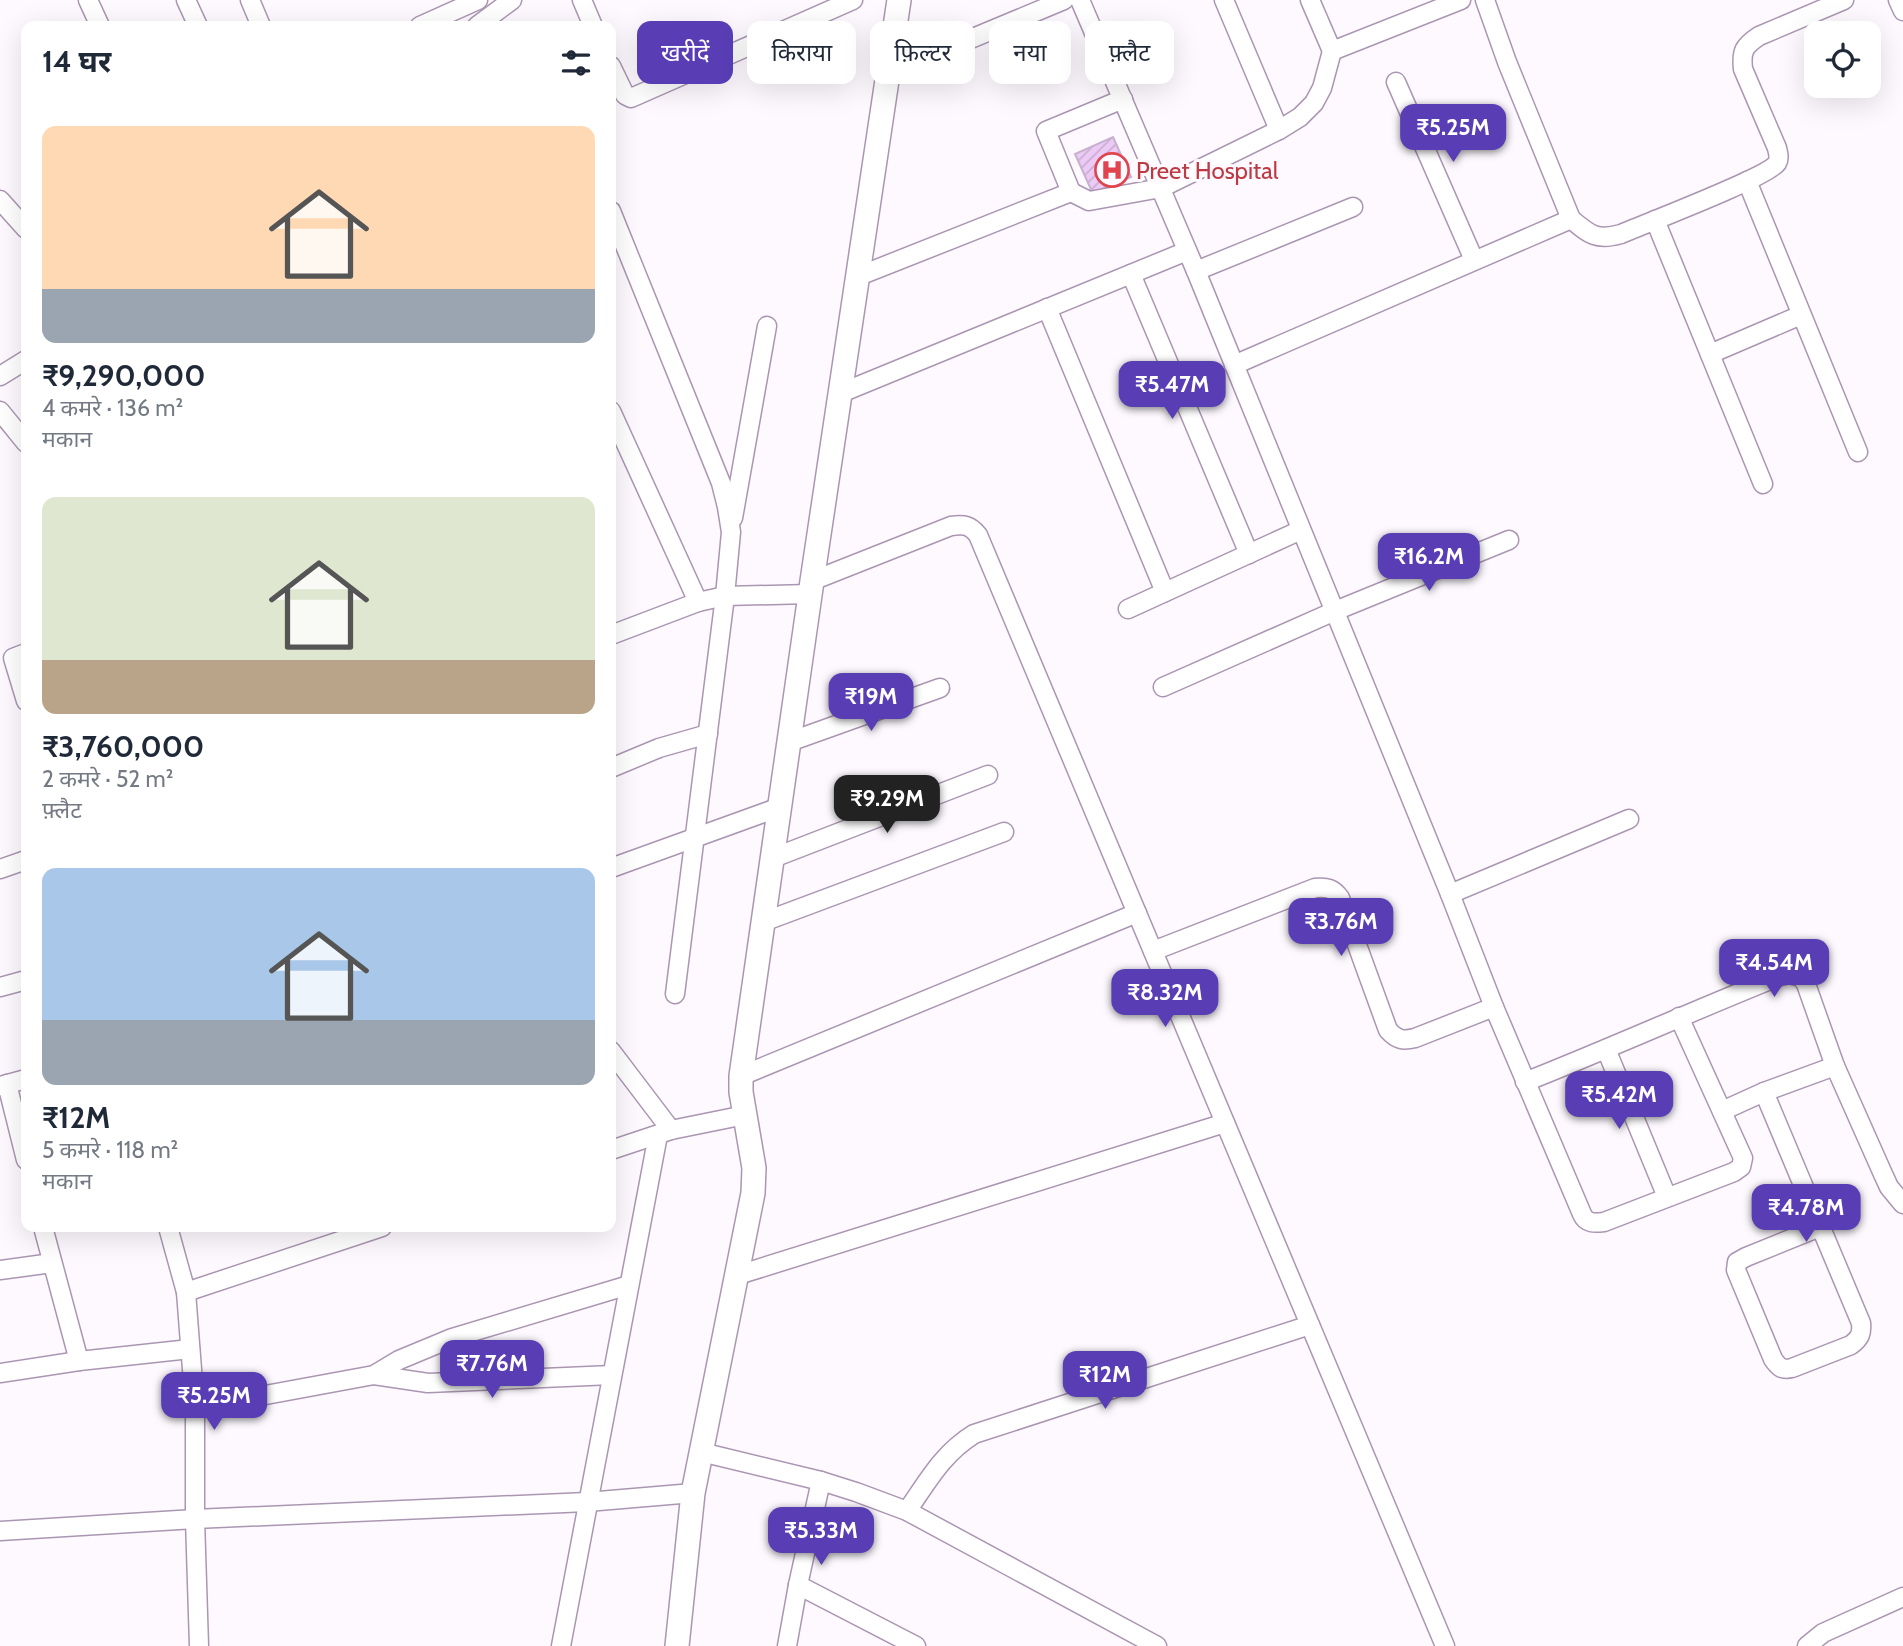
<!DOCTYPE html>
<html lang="hi">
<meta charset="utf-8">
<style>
body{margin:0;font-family:Cabin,"Noto Sans Devanagari",sans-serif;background:#f2f2f3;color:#1f2937;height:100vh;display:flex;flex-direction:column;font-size:26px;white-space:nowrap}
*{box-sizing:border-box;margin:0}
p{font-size:23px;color:#747a83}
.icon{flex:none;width:38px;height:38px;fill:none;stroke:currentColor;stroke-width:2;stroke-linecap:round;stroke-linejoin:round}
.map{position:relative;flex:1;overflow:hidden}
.panel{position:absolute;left:21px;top:21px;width:595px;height:1211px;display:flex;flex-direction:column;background:#fff;border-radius:14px;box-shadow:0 7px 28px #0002}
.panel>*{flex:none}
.guide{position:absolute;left:637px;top:21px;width:665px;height:63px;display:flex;gap:14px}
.tools{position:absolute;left:1804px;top:21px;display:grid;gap:14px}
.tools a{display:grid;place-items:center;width:77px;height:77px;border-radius:14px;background:#fff;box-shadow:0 7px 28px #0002;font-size:35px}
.price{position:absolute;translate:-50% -60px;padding:0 16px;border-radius:14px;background:#583db5;color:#fff;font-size:23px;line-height:46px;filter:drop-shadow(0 2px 4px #0008)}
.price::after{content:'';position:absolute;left:50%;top:42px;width:21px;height:16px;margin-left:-10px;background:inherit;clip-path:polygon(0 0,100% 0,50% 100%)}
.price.on{background:#222;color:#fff}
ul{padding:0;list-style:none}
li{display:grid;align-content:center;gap:14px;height:371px;padding:0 21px}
li span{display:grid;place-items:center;height:217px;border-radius:14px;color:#555}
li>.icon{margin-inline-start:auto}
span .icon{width:126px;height:126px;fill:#fffc;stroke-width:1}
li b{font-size:30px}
h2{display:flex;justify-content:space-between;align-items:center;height:84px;padding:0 21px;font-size:30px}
.chip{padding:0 24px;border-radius:14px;background:#fff;box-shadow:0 7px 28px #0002;font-size:24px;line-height:63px}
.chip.on{background:#583db5;color:#fff}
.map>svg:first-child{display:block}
.building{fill:url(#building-hatch);stroke:#c7b1ce;stroke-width:2}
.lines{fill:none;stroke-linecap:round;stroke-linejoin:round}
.minor-casing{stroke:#ab96b2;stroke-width:21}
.tertiary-casing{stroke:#ab96b2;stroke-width:26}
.minor{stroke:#fff;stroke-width:18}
.tertiary{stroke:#fff;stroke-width:23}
.labels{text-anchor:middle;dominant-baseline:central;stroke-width:6;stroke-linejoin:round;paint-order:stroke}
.health-label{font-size:24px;fill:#be3a42;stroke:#fdf9ff;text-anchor:start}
</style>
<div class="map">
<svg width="1903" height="1646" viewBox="0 0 1903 1646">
<defs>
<pattern id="building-hatch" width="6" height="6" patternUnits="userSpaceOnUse" patternTransform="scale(1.75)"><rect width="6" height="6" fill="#ebcaf6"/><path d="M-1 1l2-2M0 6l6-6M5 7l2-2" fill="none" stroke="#cbaed4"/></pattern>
</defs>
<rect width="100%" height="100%" fill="#fdf9ff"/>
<polygon class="building" points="1113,137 1131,177 1093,194 1075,154"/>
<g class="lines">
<g class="minor-casing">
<g id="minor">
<polyline points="88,0 100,26"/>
<polyline points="186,0 198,26"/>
<polyline points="250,0 261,26"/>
<polyline points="582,0 593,26"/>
<path d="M1080,0L1196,271L1450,894L1494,1007L1582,1214C1586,1224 1595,1223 1604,1222L1734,1172L1741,1167L1743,1158L1679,1017"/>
<polyline points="1224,0 1279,130"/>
<polyline points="1310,0 1332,51 1461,0"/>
<path d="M1485,0L1507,62L1571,219C1590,235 1597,241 1621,234C1644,224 1768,177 1777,163C1780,158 1778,153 1777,148L1743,69C1741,51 1744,46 1759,36L1844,0"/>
<polyline points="1898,0 1903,11"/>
<polyline points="420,26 478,0"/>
<polyline points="477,26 512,0"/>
<polyline points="611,66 625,95 631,98 853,0"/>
<polyline points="889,73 1064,0"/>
<polyline points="1396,82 1474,260"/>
<polyline points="1747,181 1858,452"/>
<polyline points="1071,192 1089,201 1161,188 1279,130 1300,117 1314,103 1322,88 1332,51"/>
<polyline points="0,200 26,229"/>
<polyline points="611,211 721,483 727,507 731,532 725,596 675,994"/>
<polyline points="1655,220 1763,484"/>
<polyline points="1196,271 1353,207"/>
<polyline points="1131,274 1249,554"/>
<polyline points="859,276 1071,192 1046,131 1123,99"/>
<polyline points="1047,308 1165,592"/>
<polyline points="1710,354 1801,315"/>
<polyline points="1234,365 1571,219"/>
<polyline points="0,376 26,360"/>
<polyline points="841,393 1187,251"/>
<polyline points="0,411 26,443"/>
<polyline points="611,411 698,602"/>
<polyline points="733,518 767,326"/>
<path d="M812,581L951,526C964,524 970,525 978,535L1445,1646"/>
<polyline points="1128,609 1301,530"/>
<polyline points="611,635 698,602 725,596 810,594"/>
<polyline points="26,653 13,658 26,701"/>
<polyline points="1163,687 1335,611 1509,540"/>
<polyline points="789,742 940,688"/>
<polyline points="611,768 659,748 708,734"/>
<polyline points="773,858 988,775"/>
<polyline points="611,868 780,807"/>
<polyline points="0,869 26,860"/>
<polyline points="1450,894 1629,819"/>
<polyline points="763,922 1004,832"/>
<path d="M1153,951L1315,888C1327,887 1333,888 1340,898L1388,1030C1397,1040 1403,1041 1415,1038L1494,1007"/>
<polyline points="0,987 26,980"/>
<polyline points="1606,1049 1667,1197"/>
<polyline points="611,1051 671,1130"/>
<polyline points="741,1076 1137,913"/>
<path d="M1525,1082C1611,1048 1695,1010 1780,976L1790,974L1801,977L1806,984L1835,1066L1883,1174L1889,1187L1903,1204"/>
<polyline points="7,1084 26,1160"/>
<polyline points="0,1086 26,1079"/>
<path d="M1764,1092L1861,1323C1862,1334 1860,1338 1851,1345L1792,1368C1782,1370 1779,1368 1773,1359L1736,1270L1737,1262L1746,1257L1820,1227"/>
<polyline points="1722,1111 1764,1092 1835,1066"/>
<polyline points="611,1150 671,1130 745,1115"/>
<polyline points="43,1227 79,1361"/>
<polyline points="168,1227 186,1292 195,1408 195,1519 199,1646"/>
<polyline points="0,1270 52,1263"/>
<polyline points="738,1275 1225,1123"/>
<polyline points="186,1292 382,1227"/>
<polyline points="0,1373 79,1361 190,1349"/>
<polyline points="374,1375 428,1383 612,1375"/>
<polyline points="195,1408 374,1375 399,1360 452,1338 629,1285"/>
<polyline points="701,1452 821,1481 856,1492 907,1511 1157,1646"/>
<path d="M907,1511C928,1481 942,1454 974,1434L1310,1325"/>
<polyline points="0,1531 195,1519 587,1502 693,1493"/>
<polyline points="798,1585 916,1646"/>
<polyline points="561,1646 658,1135"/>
<polyline points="787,1646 798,1585 821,1481"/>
<polyline points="1807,1646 1823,1633 1903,1597"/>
</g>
</g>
<g class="tertiary-casing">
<polyline id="tertiary" points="677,1646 693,1493 753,1193 754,1168 741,1092 741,1076 812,581 899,0"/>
</g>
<use href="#minor" class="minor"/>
<use href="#tertiary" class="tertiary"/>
</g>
<defs>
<g id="hospital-ring" transform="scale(1.75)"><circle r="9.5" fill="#fdf9ff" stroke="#e0444e" stroke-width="1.5"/><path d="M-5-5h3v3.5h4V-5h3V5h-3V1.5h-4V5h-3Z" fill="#e0444e"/></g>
</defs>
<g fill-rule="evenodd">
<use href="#hospital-ring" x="1112" y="170"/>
</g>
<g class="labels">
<g class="health-label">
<text x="1136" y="170">Preet Hospital</text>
</g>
</g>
</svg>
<div class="tools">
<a><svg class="icon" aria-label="locate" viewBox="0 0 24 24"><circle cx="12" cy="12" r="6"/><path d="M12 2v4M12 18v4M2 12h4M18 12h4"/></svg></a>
</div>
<b class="price" style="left:1453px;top:164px">₹5.25M</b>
<b class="price" style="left:1172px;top:421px">₹5.47M</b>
<b class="price" style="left:1429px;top:593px">₹16.2M</b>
<b class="price" style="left:871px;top:733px">₹19M</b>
<b class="price on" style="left:887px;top:835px">₹9.29M</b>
<b class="price" style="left:1341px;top:958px">₹3.76M</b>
<b class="price" style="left:1774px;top:999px">₹4.54M</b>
<b class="price" style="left:1165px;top:1029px">₹8.32M</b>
<b class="price" style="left:1619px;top:1131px">₹5.42M</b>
<b class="price" style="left:1806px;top:1244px">₹4.78M</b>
<b class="price" style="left:492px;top:1400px">₹7.76M</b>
<b class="price" style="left:1105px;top:1411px">₹12M</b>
<b class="price" style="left:214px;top:1432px">₹5.25M</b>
<b class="price" style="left:821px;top:1567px">₹5.33M</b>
<div class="guide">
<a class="chip on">खरीदें</a>
<a class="chip">किराया</a>
<a class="chip">फ़िल्टर</a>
<a class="chip">नया</a>
<a class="chip">फ़्लैट</a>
</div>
<section class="panel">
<h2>14 घर<svg class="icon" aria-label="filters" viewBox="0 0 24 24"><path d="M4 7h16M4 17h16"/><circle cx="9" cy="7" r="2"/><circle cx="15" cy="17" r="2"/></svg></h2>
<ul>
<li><span style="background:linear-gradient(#ffd9b3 75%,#9aa5b1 0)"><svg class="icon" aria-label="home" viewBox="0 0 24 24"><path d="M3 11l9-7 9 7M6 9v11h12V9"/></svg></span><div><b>₹9,290,000</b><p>4 कमरे · 136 m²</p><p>मकान</p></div></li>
<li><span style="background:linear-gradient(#dfe7d0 75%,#b9a48a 0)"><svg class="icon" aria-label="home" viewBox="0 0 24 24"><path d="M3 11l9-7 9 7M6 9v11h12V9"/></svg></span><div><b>₹3,760,000</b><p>2 कमरे · 52 m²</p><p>फ़्लैट</p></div></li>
<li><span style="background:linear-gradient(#a9c7e8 70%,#9aa5b1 0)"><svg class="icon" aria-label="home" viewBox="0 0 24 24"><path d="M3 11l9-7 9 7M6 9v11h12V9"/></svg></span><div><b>₹12M</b><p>5 कमरे · 118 m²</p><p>मकान</p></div></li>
</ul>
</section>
</div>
